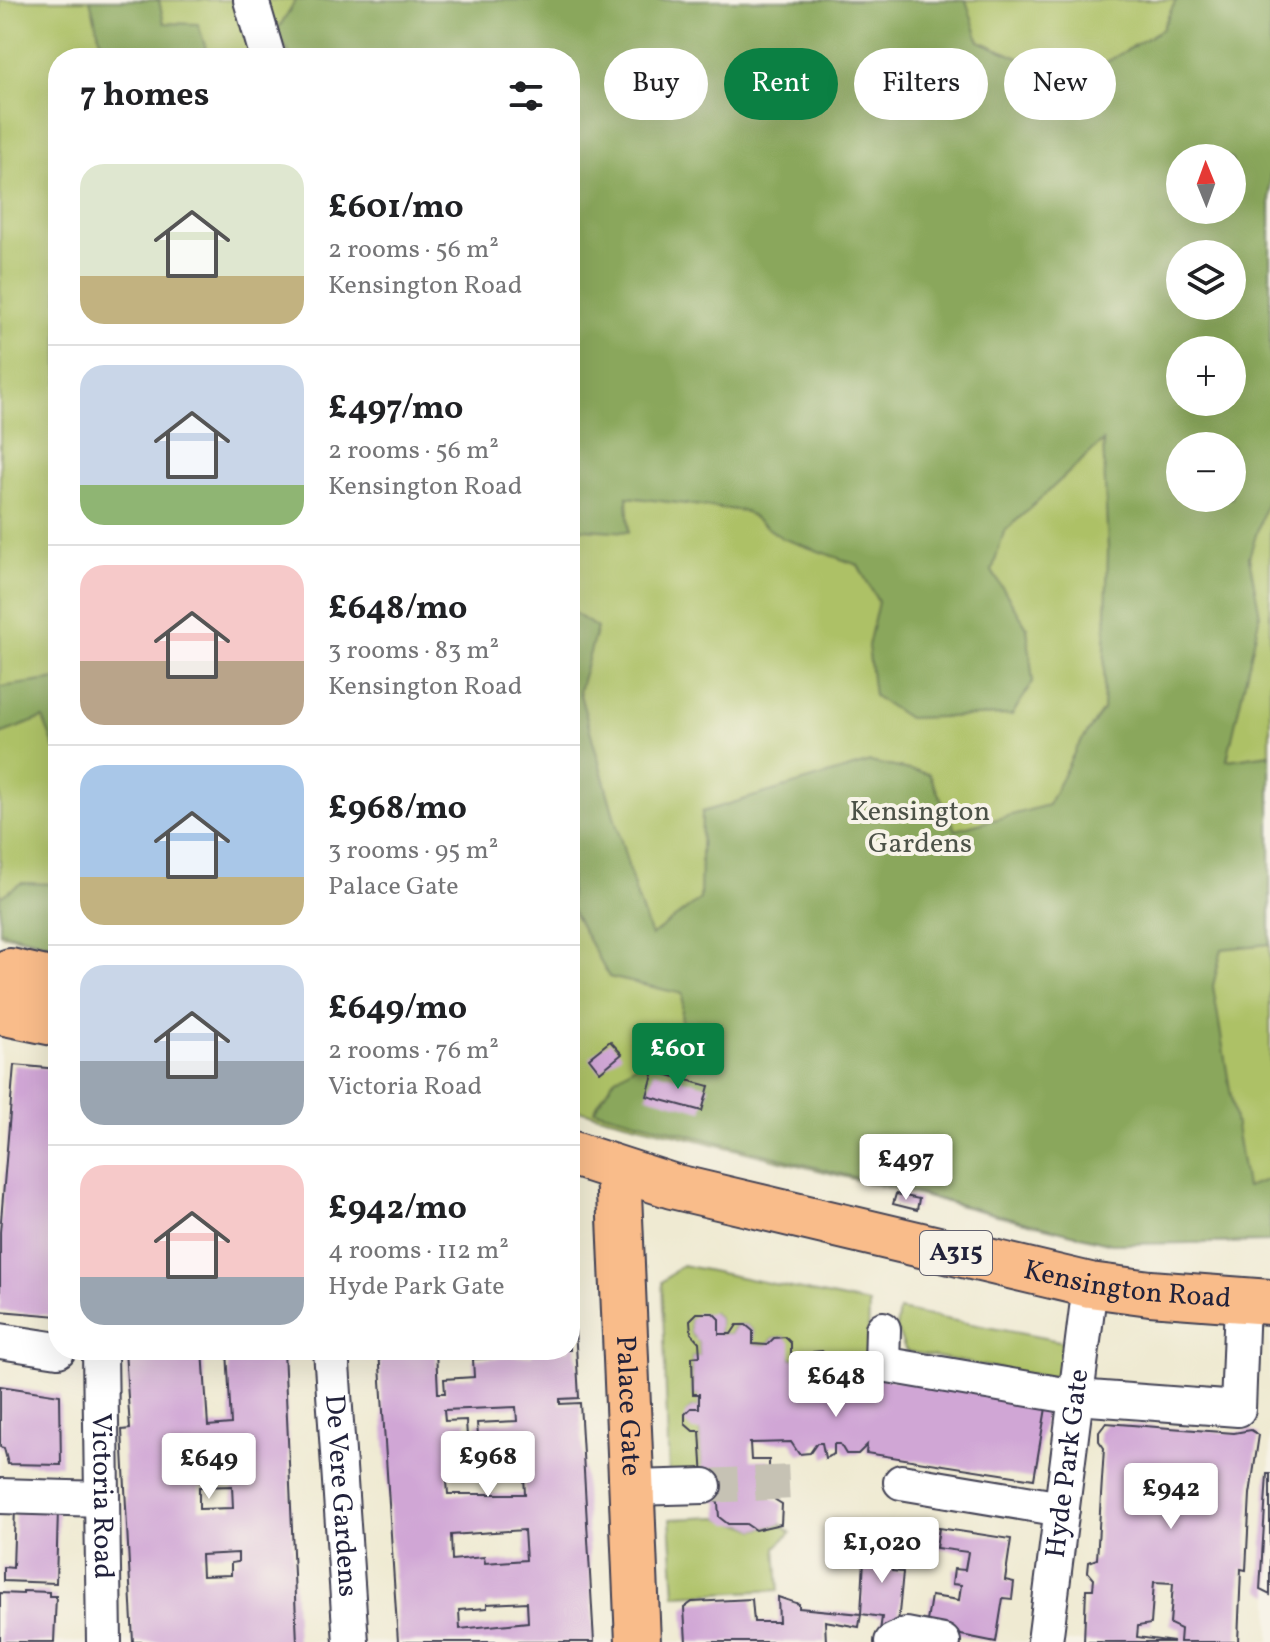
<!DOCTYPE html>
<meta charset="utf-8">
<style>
body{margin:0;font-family:Vollkorn,serif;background:#f6f6f6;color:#202124;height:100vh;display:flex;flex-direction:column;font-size:30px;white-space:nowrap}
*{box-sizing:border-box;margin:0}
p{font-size:26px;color:#757577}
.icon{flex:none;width:44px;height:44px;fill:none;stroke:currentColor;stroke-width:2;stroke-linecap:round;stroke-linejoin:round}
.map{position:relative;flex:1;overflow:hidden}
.drawer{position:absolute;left:48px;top:48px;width:532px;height:1312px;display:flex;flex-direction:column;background:#fff;border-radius:32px;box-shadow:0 8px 32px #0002}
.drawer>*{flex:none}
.guide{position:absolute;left:604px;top:48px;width:546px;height:72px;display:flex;gap:16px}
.needle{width:52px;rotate:359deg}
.buttons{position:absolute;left:1166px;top:144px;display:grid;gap:16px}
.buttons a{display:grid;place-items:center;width:80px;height:80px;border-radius:50%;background:#fff;box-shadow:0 8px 32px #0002;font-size:40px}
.price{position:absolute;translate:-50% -68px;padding:0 18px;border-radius:8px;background:#fff;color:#222;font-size:26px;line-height:52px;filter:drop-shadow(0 2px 4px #0008)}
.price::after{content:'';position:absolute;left:50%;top:48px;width:24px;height:18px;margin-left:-12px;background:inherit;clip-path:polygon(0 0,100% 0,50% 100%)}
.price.on{background:#0b8043;color:#fff}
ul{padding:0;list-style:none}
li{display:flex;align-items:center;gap:24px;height:200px;padding:0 32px}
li+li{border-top:2px solid #e0e0e0}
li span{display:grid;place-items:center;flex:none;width:224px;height:160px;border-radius:24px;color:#555}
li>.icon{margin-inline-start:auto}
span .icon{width:96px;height:96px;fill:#fffc;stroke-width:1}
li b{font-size:34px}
h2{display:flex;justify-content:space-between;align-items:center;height:96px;padding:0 32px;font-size:34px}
.chip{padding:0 28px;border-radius:36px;background:#fff;box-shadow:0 8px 32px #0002;font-size:28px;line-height:72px}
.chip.on{background:#0b8043;color:#fff}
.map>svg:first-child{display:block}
.green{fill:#adc166;stroke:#687250;stroke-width:2;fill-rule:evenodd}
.forest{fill:#8aa75b;stroke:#56644b;stroke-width:2;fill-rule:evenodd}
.building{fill:#d0a6d5;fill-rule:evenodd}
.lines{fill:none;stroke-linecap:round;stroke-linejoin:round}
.minor-tunnel{stroke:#c6c2b4;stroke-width:34;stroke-dasharray:34 17;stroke-linecap:butt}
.minor-casing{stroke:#414052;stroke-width:38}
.major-casing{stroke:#414052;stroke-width:48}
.minor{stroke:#fff;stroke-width:34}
.major{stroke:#f9bc8a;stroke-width:44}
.labels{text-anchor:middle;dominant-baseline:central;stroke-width:8;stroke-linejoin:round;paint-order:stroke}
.shield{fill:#f7f3e8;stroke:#62616f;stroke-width:2}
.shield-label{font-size:26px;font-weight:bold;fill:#22223b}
.park-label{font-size:28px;fill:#4c5248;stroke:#f7f3e8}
.street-label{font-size:28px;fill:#22223b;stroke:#f7f3e8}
</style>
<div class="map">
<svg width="1270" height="1642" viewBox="0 0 1270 1642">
<rect width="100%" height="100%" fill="#f7f3e8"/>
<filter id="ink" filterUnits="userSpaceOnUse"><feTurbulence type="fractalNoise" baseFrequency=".0125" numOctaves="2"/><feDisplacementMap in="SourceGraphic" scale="16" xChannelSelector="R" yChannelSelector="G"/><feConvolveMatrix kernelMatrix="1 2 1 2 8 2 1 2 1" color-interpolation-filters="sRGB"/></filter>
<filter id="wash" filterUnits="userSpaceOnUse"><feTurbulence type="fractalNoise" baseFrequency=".006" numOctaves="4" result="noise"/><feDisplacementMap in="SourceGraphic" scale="32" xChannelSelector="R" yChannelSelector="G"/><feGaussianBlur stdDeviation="1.8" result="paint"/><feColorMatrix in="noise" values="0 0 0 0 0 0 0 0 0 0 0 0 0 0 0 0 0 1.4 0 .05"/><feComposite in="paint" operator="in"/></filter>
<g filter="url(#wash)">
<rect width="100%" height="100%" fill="#efead2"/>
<g class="green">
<path d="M0,0H1270V1242L1112,1244L570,1108V58H58V946L0,934ZM1180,158H1232V210H1180ZM1180,254H1232V306H1180ZM1180,350H1232V402H1180ZM1180,446H1232V498H1180Z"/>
<polygon points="682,1265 869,1304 867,1376 859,1367 829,1372 829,1359 822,1351 813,1352 808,1358 791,1359 785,1337 774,1338 767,1345 753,1344 753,1331 746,1325 736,1325 731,1334 719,1334 719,1319 713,1313 690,1320 691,1333 699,1342 700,1356 692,1357 693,1394 699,1394 699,1408 691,1408 686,1414 700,1431 703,1473 669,1477 662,1282"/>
<polygon points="899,1310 1065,1342 1058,1380 906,1351 896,1328"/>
<path d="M719,1517C731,1526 742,1521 755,1530L781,1524L791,1533L776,1547L779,1590L675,1595L670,1519Z"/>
</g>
<g class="forest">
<polygon points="90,0 159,0 164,23 198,24 209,58 105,58"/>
<path d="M296,0H966L979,41L1038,66L1103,64L1162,29L1176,0H1270V491L1249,557L1260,615L1227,760L1270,754V944L1222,949L1213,986L1246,1187L1270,1179V1242L1112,1244L594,1110L614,1079L680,1036L683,994L609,977L570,907V610L597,628L579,691L636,894L651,936L700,899L702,812L870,762L929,774L956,830L1048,805L1076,749L1103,710L1108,551L1103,441L1004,532L992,571L1027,627L1033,682L1012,715L908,718L874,696L868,646L878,602L858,565L782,538L744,511L627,497L629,532L570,528V58H292L276,32ZM1180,158H1232V210H1180ZM1180,254H1232V306H1180ZM1180,350H1232V402H1180ZM1180,446H1232V498H1180Z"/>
<polygon points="58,679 58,756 43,718 0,734 0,687"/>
<polygon points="21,883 58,884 58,946 0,931 0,897"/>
</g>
<g id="blocks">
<g class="building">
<polygon points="610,1041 622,1054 600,1072 589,1058"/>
<polygon points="14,1065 58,1069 58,1316 0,1311 0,1232"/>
<polygon points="654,1071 709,1086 702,1111 647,1096"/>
<polygon points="896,1194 919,1199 917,1210 893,1204"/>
<path d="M570,1240L579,1398L560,1399V1404L580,1403L594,1642H398L379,1350H436L438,1393H445L444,1379L474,1377L473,1359L532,1356V1350H570ZM516,1407L517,1421L477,1423L478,1436L467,1437L466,1420L445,1421L444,1410ZM523,1459L525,1494H448L446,1469L480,1467V1461ZM524,1530L526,1560L485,1563L484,1557L452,1560L451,1535ZM527,1602L528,1622L460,1629L459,1610L487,1608V1604Z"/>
<polygon points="697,1313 713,1313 719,1319 719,1334 731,1334 737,1325 746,1325 753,1331 753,1344 767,1345 774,1338 785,1337 791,1343 791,1359 808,1358 813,1352 822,1351 829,1358 829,1372 860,1367 867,1376 1047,1402 1034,1479 866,1453 867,1445 858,1454 846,1454 840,1444 834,1444 834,1454 825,1458 822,1443 817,1443 810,1453 799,1454 791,1442 750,1443 751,1460 769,1460 769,1496 782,1504 781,1524 755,1530 746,1524 728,1524 719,1517 718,1503 704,1495 700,1431 693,1431 685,1424 685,1414 691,1408 699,1408 699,1394 693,1394 692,1357 700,1356 699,1342 691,1333 690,1320"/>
<path d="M125,1350H203L208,1426L231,1424L227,1350H284L297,1642H133L122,1430L130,1429ZM232,1486L233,1508L199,1509V1487ZM238,1553V1562L231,1563V1575L202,1576L201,1555Z"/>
<polygon points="0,1386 60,1395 61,1465 8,1464 4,1448 0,1447"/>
<polygon points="1106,1423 1234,1433 1251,1430 1259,1435 1250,1494 1246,1570 1241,1569 1238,1642 1180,1642 1181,1629 1170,1624 1173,1583 1154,1582 1151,1624 1138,1626 1137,1637 1174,1642 1084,1642 1086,1589 1093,1589 1094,1579 1088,1572 1089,1562 1097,1559 1104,1448 1099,1441 1099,1432"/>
<polygon points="1267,1474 1270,1474 1270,1595 1260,1590"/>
<polygon points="15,1507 58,1509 56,1583 3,1581 3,1567 13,1568"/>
<polygon points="939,1528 1011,1539 1005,1580 1014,1582 1012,1599 1003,1598 996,1642 926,1628 931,1596 959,1600 961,1585 952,1584 954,1569 965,1570 968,1552 936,1548"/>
<polygon points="881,1541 895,1546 892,1571 903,1572 897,1634 880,1631 882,1617 861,1614 865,1542"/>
<polygon points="23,1591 49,1592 49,1596 56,1596 54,1642 0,1642 0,1593 23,1594"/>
<polygon points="778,1597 799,1604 799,1608 861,1614 859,1627 825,1621 826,1642 686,1642 684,1608 692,1602 752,1599 754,1622 779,1622"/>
</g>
</g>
</g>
<g filter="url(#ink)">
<use href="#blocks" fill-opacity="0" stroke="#414052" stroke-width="2"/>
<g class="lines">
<polyline class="minor-tunnel" points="704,1486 793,1482"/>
<g class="minor-casing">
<g id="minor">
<polyline points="251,0 268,58"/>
<polyline points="883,1329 882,1364 1076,1397 1238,1409 1242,1301"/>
<polyline points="0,1341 58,1350"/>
<path id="s1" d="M100,1350L104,1642"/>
<path id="s2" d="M331,1350L351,1642"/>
<polyline points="901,1482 1062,1509"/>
<polyline points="632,1488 704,1486"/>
<polyline points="0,1496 102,1499"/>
<polyline points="892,1642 906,1635 943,1642"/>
<path id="s3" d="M1045,1642L1090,1285"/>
</g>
</g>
<g class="major-casing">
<g id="major">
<polyline points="0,976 10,971 58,982"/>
<polyline points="0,1012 58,1024"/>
<path id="s4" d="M570,1153L672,1186L1090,1285L1150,1293L1270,1302"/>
<path id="s5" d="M618,1170L638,1642"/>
</g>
</g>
<use href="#minor" class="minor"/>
<use href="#major" class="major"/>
</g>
</g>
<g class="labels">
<rect class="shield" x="920" y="1231" width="72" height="44" rx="6"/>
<g class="shield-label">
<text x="956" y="1253">A315</text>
</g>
<g class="park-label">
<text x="920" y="812">Kensington<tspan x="920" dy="32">Gardens</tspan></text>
</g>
<g class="street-label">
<text stroke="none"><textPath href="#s4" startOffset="574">Kensington Road</textPath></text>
<text stroke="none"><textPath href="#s5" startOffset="236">Palace Gate</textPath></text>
<text stroke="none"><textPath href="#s3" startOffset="180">Hyde Park Gate</textPath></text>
<text stroke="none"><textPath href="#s1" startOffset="146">Victoria Road</textPath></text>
<text stroke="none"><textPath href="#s2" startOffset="146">De Vere Gardens</textPath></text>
</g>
</g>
</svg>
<div class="buttons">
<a><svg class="needle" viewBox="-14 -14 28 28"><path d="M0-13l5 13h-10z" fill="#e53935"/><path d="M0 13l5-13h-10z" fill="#757577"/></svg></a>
<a><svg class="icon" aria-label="layers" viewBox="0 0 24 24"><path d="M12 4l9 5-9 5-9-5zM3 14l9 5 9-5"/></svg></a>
<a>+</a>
<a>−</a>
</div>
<b class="price on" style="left:678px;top:1091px">£601</b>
<b class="price" style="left:906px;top:1202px">£497</b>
<b class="price" style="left:836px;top:1419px">£648</b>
<b class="price" style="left:488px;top:1499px">£968</b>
<b class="price" style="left:209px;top:1501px">£649</b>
<b class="price" style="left:1171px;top:1531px">£942</b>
<b class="price" style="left:882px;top:1585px">£1,020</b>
<div class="guide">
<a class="chip">Buy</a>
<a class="chip on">Rent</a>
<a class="chip">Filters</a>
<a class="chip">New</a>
</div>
<section class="drawer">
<h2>7 homes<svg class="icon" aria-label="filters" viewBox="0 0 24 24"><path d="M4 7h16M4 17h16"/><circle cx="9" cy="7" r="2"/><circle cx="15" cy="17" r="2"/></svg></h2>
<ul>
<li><span style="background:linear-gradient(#dfe7d0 70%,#c2b280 0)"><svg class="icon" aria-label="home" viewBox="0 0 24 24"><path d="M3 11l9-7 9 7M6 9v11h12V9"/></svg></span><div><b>£601/mo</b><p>2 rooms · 56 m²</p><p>Kensington Road</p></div></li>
<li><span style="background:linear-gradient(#c9d6e8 75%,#8fb573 0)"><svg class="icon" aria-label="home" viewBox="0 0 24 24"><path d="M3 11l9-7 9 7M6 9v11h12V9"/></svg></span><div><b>£497/mo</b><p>2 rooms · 56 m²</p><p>Kensington Road</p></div></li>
<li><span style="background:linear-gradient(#f6c9c9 60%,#b9a48a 0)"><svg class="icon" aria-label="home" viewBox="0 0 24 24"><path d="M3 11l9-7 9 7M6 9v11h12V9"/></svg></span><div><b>£648/mo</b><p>3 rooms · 83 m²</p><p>Kensington Road</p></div></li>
<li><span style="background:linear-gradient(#a9c7e8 70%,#c2b280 0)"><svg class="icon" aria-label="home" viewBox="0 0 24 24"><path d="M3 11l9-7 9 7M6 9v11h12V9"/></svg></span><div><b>£968/mo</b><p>3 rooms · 95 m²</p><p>Palace Gate</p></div></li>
<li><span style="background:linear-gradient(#c9d6e8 60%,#9aa5b1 0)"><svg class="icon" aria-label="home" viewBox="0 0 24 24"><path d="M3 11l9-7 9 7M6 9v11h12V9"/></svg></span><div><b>£649/mo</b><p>2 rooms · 76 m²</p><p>Victoria Road</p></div></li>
<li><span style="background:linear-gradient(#f6c9c9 70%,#9aa5b1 0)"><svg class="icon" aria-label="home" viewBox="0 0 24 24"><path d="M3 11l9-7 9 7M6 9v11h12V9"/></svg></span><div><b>£942/mo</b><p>4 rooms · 112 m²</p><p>Hyde Park Gate</p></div></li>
</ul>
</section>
</div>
